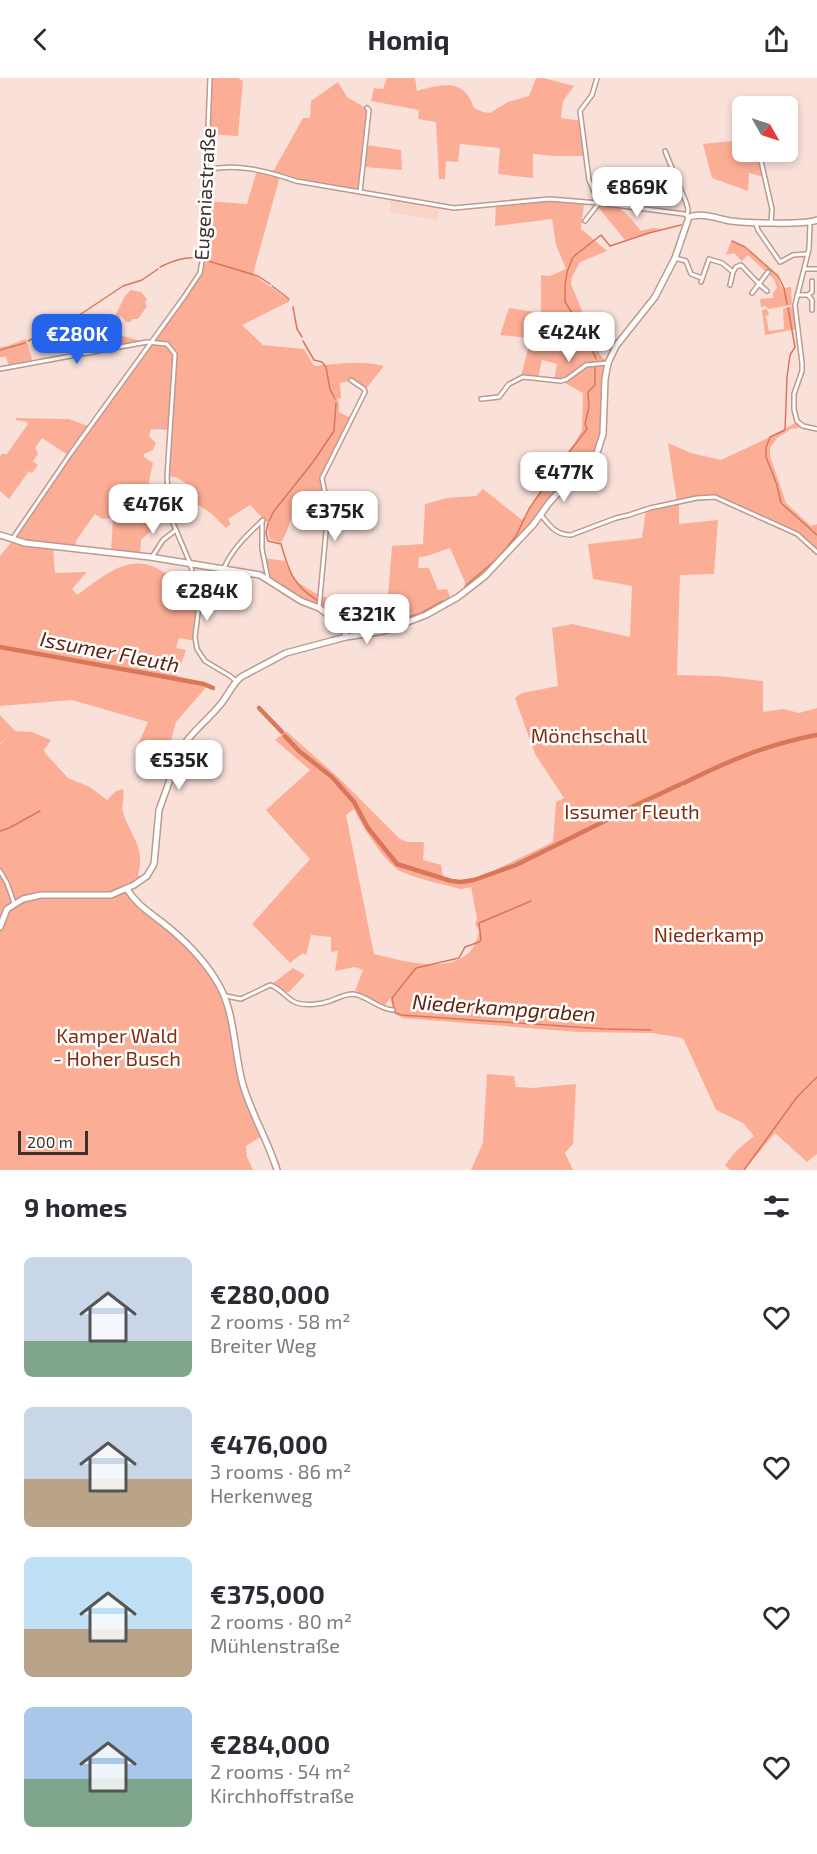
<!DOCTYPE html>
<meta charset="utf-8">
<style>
body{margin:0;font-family:"Exo 2",sans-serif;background:#f2f2f3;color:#2b2b33;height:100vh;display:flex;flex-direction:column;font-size:22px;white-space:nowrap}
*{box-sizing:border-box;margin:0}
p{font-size:20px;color:#7c7c81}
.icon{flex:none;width:33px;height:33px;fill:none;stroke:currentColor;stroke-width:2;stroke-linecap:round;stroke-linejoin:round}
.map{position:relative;height:1092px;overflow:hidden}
.panel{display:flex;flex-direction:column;background:#fff;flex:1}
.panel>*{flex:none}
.needle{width:39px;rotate:129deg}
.controls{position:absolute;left:732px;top:18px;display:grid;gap:12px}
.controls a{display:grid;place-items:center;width:66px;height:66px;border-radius:9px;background:#fff;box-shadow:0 3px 9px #0003;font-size:30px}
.scale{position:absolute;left:18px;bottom:15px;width:70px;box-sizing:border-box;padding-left:6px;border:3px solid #3f302b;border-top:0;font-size:16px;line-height:21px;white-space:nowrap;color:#3f302b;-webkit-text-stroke:4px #fff;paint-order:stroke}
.price{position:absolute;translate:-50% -51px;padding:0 14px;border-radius:12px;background:#fff;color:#222;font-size:20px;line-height:39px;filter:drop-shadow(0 2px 3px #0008)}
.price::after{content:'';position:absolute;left:50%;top:36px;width:18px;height:14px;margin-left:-9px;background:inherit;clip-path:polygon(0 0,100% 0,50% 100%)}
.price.on{background:#2563eb;color:#fff}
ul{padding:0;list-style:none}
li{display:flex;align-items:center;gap:18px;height:150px;padding:0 24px}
li span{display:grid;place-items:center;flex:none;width:168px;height:120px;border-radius:9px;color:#555}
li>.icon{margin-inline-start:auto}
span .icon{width:72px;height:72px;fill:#fffc;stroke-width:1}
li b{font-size:26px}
h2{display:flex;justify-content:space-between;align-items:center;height:72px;padding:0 24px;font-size:26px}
header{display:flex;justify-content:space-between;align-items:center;height:78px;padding:0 24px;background:#fff;font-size:27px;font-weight:700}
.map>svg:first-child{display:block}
.built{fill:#fad4c8}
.green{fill:#fcad95;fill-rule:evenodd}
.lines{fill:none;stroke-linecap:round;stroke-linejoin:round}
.stream{stroke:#d8775a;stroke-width:1.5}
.river{stroke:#d8775a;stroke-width:4.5}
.street-casing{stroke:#be998e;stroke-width:6}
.secondary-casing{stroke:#be998e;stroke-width:8}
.street{stroke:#fff;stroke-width:3}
.secondary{stroke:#fff;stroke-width:5}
.labels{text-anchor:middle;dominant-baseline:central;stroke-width:5;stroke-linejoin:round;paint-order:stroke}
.street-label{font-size:20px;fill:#3f302b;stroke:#fff}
.park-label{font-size:20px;fill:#842c0f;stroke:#fff}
.water-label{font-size:21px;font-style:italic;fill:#612310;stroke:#fff}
</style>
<header><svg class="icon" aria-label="back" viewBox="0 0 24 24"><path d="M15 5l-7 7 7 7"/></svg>Homiq<svg class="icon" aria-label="share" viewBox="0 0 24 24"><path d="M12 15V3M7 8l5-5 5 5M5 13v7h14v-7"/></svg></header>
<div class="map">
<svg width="817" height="1092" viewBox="0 0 817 1092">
<rect width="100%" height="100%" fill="#f9e1da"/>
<polygon class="built" points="390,121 439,129 438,143 390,134"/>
<g class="green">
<polygon points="210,0 238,0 243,3 238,58 207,56"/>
<path d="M387,0H415L417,13C443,6 464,0 474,30L483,34L490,35L508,24L529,18L536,0H543L574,8L563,23L561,40L582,43L587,78H555L533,76V100L498,96L500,70L460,66L458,84L446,83L445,101H439L436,44L418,41L419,32L371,23L374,10L383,11Z"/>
<path d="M338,4L347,19L369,32L366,67L401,72L402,92L365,89L362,112L356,113L296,103L280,98L253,196L290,223L242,247L263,267L304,271L314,288C337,286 361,282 384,288L365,312L350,303L340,305L341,320L337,321L339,325V334L351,340L322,400L327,420L296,426L287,453L281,465L269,461L268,445L250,427L228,441L231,446L226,450L212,436L188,420L186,405L176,399H169L177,278L176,274L170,268L175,276L171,352L151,351L149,358L156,365L153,372L144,376V379L153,385L147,414L140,411L137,441L151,442L155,449L141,462L140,478L111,475L113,440L102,441L95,436L77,461L75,469C56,467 32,468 14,459L72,377L71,375L68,377L42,360L35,370L38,376L33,383L38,387L32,395L29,393L9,421L0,413V378L2,376H7L28,346L27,344L16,342V340L69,341L90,349L151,264H162L155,262L197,200L203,184L206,123L247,126L257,92L269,94L274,92L303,40H310L311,23Z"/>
<polygon points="742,62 742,74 758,74 764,99 749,95 748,113 712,100 703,66"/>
<path d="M549,121L584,125L581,151L607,173L580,184L572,199L571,206L600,277L608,285L603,356L590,387L557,417L521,461L468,511L450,470L427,478L419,479L418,490H429L438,512L447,511L451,522L399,548L346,559L337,542L268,502L263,480L285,483C287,489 290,495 294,500C313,520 360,533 387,531L392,468L423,466L425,426L447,420L476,418L483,411L522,442L554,391L574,366L582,352L583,315L561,303H554L557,286L542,282L538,300L527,297L521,298L531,260L500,257L509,230L541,235V197L550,198L566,191L556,167L552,141L495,148L496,126Z"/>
<polygon points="600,126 621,128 621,132 627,136 641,153 653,150 662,151 625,162 598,129"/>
<polygon points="731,163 745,170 777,198 781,208 784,211 786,221 785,210 791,209 792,227 769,231 765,228 761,229 760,221 773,220 773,215 777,210 774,201 748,177 742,183 734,175 726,177"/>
<polygon points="131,212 141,214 147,221 145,225 147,228 138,241 133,241 130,244 126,244 121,238 115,243 116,247 110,253 112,255 141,263 140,264 113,269 110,260 105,255 99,256 96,252 116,236 125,218"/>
<polygon points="793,228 797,251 765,257 762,232 767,231 769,237 766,238 769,253 784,251 783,231"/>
<polygon points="26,261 33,285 9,289 6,279 0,279 0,269 7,268"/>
<path d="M797,344L803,349L791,351L777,360L770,370V378L786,425L811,448L817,446V474L801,459L719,418H711L679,424V446L718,442L714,496L680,497L677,597L717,598L763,603V634L783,631L799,635L817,630V1076L807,1084L775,1055L744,1092H730L725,1087L737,1072L754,1058L743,1045L716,1032L683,960L652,955L578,954L403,940L395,936L390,920L384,929L355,913L363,892L355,889L335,893L338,873L331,874V859L311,857L306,877L303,875L290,885L252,846L310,781L266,732L310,692L275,662L286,653L339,700L400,761L408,764H424L423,782L441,787L443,799L462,803L487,796L553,764L556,724L564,720L535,676L515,620L522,615L558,608L552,550L572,546L630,559L632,508L593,501L588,466L642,460L646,431L677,424L668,365L691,375L721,382L770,359ZM354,731C361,747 387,788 402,794C420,802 442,806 461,811L471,809L477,841L475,846L479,853C478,859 475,866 472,871C452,898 400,882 374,876L346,737Z"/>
<path d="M13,462L53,469L55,495L85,494L86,495L72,511L77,517C99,502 125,476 154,489C161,492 168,497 175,501V518L198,516L195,563L179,560L176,570L186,572L177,598L209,606L176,644L166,681L137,669L148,644L72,622L0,628V478Z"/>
<path d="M0,637L15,653L32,654L51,662L44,672L45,675L68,700L90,709L107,722L116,713L123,711C125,720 121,727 123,734C130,758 146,768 138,797L143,801L127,811L133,821L164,846L207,890L225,918L240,1002L252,1038L262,1058L246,1068L247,1079L253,1092H0V666L11,657L0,665Z"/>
<polygon points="293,890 305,897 289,914 284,914 272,906"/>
<polygon points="487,996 514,998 516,1009 533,1010 576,1006 573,1066 565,1075 573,1092 471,1092 483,1065"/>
</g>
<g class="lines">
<g class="stream">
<polyline points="732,163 745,169 778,198 784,210 787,226"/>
<polyline points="205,182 258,198 270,206"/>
<path d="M160,189C172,183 188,177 202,181"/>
<polyline points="272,208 289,221"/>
<polyline points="293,229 297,251 302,259"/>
<polyline points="788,230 795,269 790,277 787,299 785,352 770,359 766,370 766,379 777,407 781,425 817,457"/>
<polyline points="28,263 81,236 123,208 142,202 158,191"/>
<polyline points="303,263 314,282 322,284 326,289 330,311 335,321"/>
<polyline points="0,272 25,265"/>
<polyline points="596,281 583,252 565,224 565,208 567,194 573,179 601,157 610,168 649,155 681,147"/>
<polyline points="563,382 587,351 585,346 589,329 588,314 595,307 595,288"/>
<polyline points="269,443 274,433 313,384 334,353 336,325"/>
<path d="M268,445L266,455L268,463L281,466C288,491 293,508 317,522"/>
<polyline points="465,508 498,480 516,458 529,431 561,384"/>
<polyline points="324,526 354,542 386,546 421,535 443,523"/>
<polyline points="0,753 9,750 40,733"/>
<polyline points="394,930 392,920 416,890 459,880 465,869 479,864 481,862 479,845 531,823"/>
<polyline points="394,934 401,937 605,951"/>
<polyline points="607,951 651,952"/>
<polyline points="744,1092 797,1019 817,999"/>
</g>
<g class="river">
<polyline points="0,569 204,606 213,610"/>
<polyline points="259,630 282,654"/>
<polyline points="285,658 299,673 332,699 354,724 368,750 397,786 451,803 461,804 474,802 516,787 615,738"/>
<path d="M684,705C728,683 768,666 817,657"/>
<polyline points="617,736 681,706"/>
</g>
<g class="street-casing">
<g id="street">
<polyline points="597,0 592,17 580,33 589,102 599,125"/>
<polyline points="665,73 686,124 688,131 687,137"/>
<polyline points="759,74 772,131 771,144"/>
<path d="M206,92C237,85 268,93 296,103L454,130L549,121L599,125L684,136L689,139"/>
<polyline points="360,114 369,32 367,30"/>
<polyline points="585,143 599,125"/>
<polyline points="810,145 809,171 795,227 802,285 802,293 794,316 794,331 797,343 803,348 817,351"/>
<polyline points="756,146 758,152 780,184 793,177 807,176"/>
<polyline points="675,180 686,183 691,196 702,200"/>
<polyline points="805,191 817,191"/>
<polyline points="701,204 709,181 722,185 733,194 736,189 741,187 759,206 768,194"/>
<polyline points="730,207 733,194"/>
<polyline points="752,215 759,206 767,213"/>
<polyline points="797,217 808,217 812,222 812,232"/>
<polyline points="808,217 812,214 812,203"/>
<polyline points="0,291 147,264 167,266 175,276 167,399 170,438 190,485 198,516 198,535 195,559 197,571 205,583 230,598 236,603"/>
<polyline points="481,321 499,319 509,306 523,299 561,303 567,301 586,287 608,285"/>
<path d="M541,437C550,448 556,457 571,457L616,440L629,437L650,430L697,420L715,419L797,456L817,474"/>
<polyline points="262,443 262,471 268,501"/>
<polyline points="13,460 71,375 184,219 200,195 203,178 210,0"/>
<polyline points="152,479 163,462 176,452"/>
<path d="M224,490C232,471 248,456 263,442"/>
<polyline points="319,530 328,432 322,400 365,314 364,311 351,302"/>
<polyline points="0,793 7,805 14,825"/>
<path d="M226,918L241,921L270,907C281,910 287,922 297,925C307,928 321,926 330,923C338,920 345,916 353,916C368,918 378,931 393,932"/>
</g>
</g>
<g class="secondary-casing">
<g id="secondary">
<polyline points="0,457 25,465 150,479 260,497 301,523 319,530 337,543 343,548 346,559"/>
<path d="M127,811C136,826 149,834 163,845C182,860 203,881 216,902C236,933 233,972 243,1007C252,1037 268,1063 277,1092"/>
<path d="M0,849L7,831L23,821L41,817H111L134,807L147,798L154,786L159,732L181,671C191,654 208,642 220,627C228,618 232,606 241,599L286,575L346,559L384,553L426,537L458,519L485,498L500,482L533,447L549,425L557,416L580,399L596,378L603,356L605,301L608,285L616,268L655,219L675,180L689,139C701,134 719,141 731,143C746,145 805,147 817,142"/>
</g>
</g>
<use href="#street" class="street"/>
<use href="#secondary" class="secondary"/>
</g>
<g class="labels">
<g class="street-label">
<text transform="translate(204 116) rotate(-87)">Eugeniastraße</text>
</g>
<g class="park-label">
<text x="589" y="657">Mönchschall</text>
<text x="632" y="733">Issumer Fleuth</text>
<text x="709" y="856">Niederkamp</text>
<text x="117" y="957">Kamper Wald<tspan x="117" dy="23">- Hoher Busch</tspan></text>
</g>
<g class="water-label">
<text transform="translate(110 573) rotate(11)">Issumer Fleuth</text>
<text transform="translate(504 929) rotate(4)">Niederkampgraben</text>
</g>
</g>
</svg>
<div class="controls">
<a><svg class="needle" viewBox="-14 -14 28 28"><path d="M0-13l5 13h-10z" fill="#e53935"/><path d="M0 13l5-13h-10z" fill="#7c7c81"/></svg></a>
</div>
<div class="scale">200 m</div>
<b class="price" style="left:637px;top:140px">€869K</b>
<b class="price" style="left:569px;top:285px">€424K</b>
<b class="price on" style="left:77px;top:287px">€280K</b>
<b class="price" style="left:564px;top:425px">€477K</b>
<b class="price" style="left:153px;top:457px">€476K</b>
<b class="price" style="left:335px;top:464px">€375K</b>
<b class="price" style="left:207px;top:544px">€284K</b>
<b class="price" style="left:367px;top:567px">€321K</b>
<b class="price" style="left:179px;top:713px">€535K</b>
</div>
<section class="panel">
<h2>9 homes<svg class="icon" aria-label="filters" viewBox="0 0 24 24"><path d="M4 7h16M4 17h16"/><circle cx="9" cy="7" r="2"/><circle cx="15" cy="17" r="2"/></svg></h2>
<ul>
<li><span style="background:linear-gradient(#c9d6e8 70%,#7fa58c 0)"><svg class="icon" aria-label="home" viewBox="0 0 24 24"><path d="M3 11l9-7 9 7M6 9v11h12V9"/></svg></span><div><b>€280,000</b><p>2 rooms · 58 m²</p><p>Breiter Weg</p></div><svg class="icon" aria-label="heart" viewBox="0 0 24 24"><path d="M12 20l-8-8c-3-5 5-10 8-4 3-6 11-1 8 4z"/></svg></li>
<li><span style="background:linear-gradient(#c9d6e8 60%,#b9a48a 0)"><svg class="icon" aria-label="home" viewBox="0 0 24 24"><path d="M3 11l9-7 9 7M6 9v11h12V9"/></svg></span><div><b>€476,000</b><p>3 rooms · 86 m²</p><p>Herkenweg</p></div><svg class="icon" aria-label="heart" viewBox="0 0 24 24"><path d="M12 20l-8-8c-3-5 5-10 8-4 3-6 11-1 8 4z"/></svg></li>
<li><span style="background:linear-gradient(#bfe0f5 60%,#b9a48a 0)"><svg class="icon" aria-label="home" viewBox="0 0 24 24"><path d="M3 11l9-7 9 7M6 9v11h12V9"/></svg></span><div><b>€375,000</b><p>2 rooms · 80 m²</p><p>Mühlenstraße</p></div><svg class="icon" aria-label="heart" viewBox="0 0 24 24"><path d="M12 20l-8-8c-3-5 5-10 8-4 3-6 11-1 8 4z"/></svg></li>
<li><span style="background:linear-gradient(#a9c7e8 60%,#7fa58c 0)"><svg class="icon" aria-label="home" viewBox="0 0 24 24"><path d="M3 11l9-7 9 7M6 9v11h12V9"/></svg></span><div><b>€284,000</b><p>2 rooms · 54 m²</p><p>Kirchhoffstraße</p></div><svg class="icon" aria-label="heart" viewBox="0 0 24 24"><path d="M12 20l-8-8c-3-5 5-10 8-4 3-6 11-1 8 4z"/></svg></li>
</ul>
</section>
